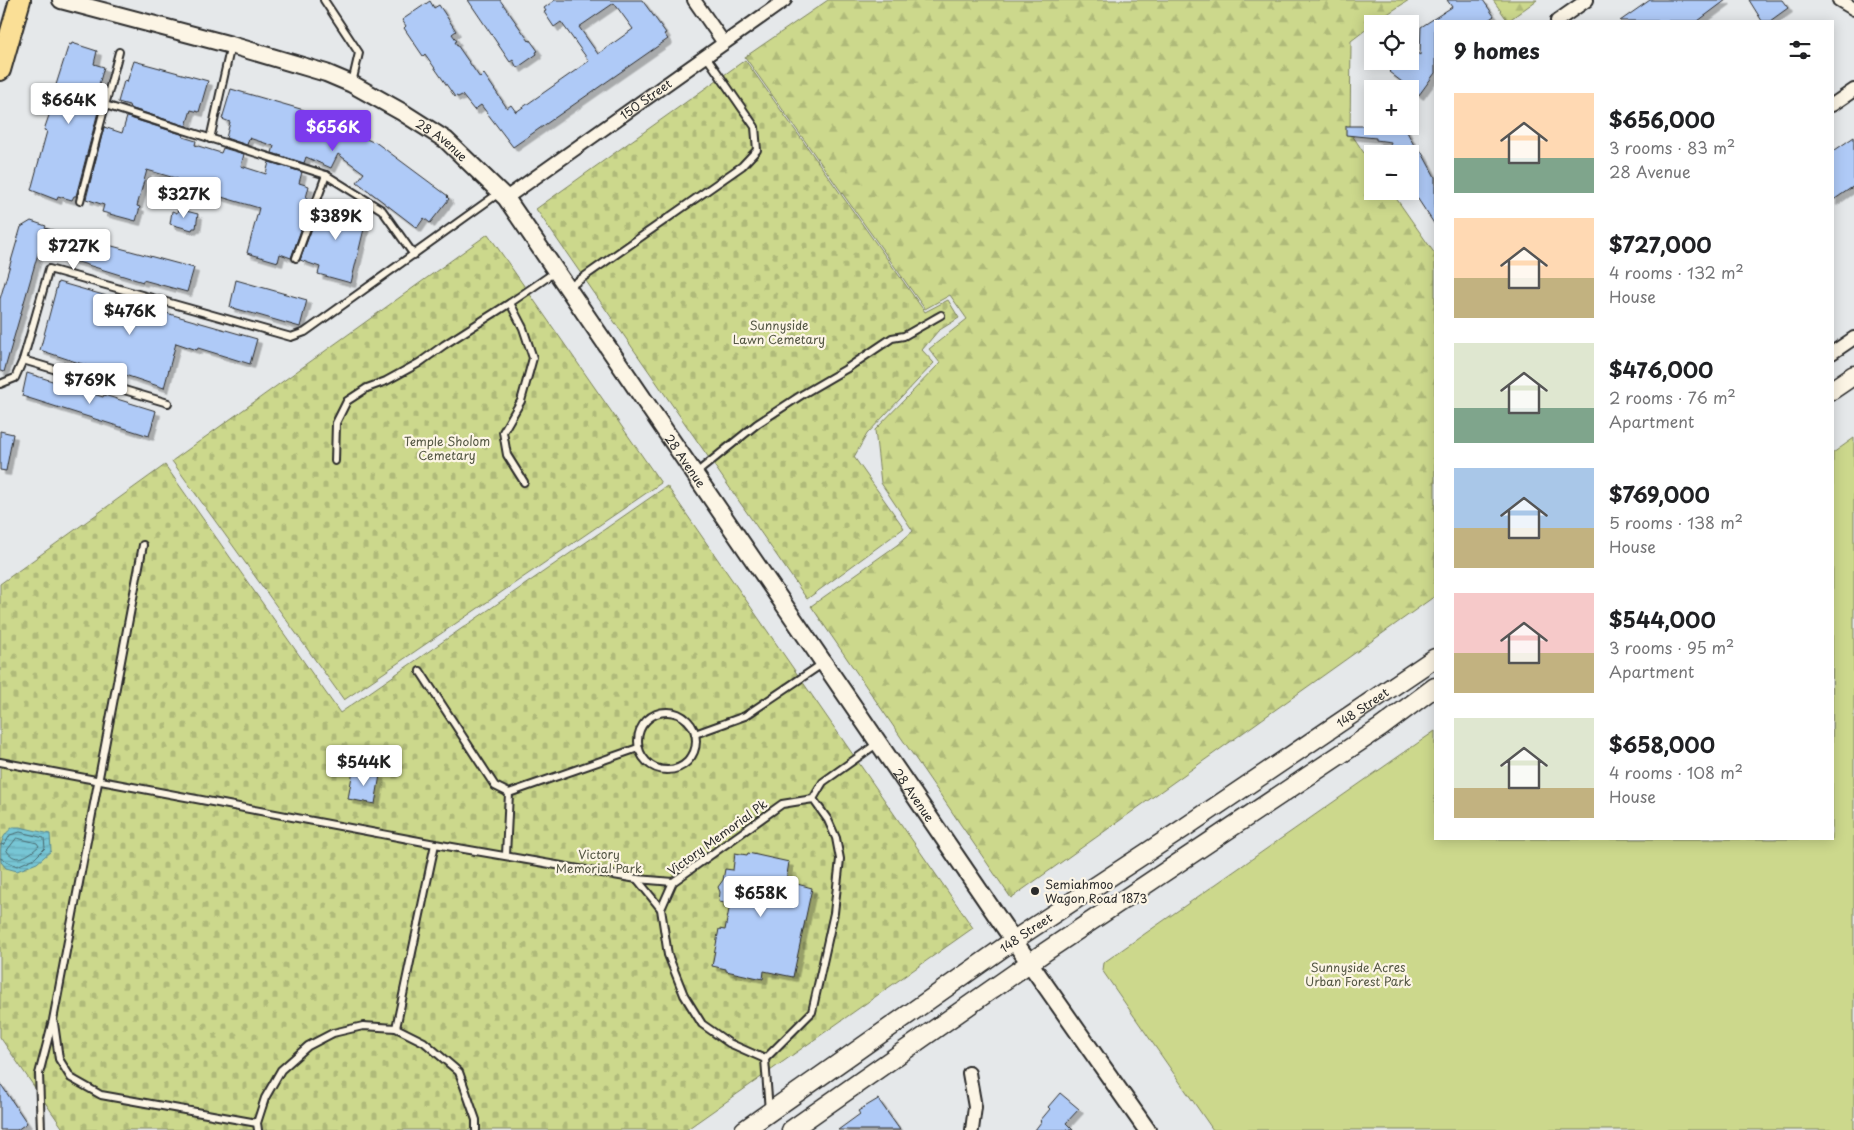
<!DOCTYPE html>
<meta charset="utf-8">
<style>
body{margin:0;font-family:"Playpen Sans",sans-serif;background:#f6f6f6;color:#202124;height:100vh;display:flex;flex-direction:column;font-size:19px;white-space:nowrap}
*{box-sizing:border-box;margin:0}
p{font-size:16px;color:#757577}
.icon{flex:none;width:28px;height:28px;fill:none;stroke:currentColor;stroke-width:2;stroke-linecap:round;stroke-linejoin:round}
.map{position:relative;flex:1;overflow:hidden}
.details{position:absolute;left:1434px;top:20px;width:400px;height:820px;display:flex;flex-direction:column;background:#fff;border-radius:0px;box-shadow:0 2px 12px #0003}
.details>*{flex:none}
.controls{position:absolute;left:1364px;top:15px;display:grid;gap:10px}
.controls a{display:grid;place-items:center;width:55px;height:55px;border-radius:0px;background:#fff;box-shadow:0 2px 12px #0003;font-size:25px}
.price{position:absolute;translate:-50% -42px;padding:0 11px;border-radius:5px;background:#fff;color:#222;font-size:16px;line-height:32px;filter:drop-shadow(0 1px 2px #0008)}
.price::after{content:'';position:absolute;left:50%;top:30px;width:15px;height:11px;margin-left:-8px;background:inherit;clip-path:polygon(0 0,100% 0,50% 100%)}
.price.current{background:#7c3aed;color:#fff}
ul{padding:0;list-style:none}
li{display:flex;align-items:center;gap:15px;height:125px;padding:0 20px}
li span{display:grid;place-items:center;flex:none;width:140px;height:100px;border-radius:0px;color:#555}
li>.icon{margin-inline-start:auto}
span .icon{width:60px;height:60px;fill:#fffc;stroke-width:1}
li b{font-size:21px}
h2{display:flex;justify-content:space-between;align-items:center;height:60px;padding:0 20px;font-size:21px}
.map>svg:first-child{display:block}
.forest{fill:url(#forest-firs);stroke:#7c825c}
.cemetery{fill:url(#cemetery-stones);stroke:#7c825c}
.park{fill:#ccd88c;stroke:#7c825c}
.water{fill:url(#water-rules);stroke:#598891}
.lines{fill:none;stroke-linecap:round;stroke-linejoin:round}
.shore{stroke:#49696f;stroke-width:1}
.building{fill:#afcaf7;stroke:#2b2b2b;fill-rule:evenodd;filter:url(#shadow)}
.service-casing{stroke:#2b2b2b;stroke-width:10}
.minor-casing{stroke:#2b2b2b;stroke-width:16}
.tertiary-casing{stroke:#2b2b2b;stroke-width:20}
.secondary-casing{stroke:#2b2b2b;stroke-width:21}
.primary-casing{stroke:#2b2b2b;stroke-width:24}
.service{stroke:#fcf5e5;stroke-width:6}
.minor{stroke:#fcf5e5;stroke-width:12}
.tertiary{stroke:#fcf5e5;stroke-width:16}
.secondary{stroke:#fcf5e5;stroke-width:18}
.primary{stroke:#fadf96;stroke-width:20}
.poi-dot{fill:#2b2b2b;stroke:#fcf5e5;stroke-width:2}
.labels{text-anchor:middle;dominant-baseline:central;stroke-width:4.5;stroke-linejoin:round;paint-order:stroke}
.street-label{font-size:12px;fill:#2b2b2b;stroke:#fcf5e5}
.park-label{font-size:12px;fill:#535643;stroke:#fcf5e5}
.poi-label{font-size:12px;fill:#2b2b2b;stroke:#fcf5e5;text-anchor:start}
</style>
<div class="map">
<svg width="1854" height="1130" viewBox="0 0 1854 1130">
<defs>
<pattern id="forest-firs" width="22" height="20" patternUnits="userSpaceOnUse" patternTransform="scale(1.25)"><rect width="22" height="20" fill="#ccd88c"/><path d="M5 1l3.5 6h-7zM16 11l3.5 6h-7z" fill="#afba79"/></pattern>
<pattern id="cemetery-stones" width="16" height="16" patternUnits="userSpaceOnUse" patternTransform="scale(1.25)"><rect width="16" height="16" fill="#ccd88c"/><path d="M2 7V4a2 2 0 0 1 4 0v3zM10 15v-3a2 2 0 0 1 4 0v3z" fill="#afba79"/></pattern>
<pattern id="water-rules" width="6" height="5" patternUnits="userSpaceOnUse" patternTransform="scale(1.25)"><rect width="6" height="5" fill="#77c6d5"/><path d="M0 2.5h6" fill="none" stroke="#67aab7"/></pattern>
<filter id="shadow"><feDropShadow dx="4.5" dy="4.5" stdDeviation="0" flood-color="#0004"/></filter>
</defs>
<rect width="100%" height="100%" fill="#e5e8ea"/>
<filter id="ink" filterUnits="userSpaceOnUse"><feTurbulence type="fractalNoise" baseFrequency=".02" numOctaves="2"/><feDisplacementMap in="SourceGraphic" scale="10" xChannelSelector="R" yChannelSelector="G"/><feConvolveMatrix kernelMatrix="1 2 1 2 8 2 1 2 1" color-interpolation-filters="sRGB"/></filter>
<g filter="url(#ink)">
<g class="forest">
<polygon points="828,0 1409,0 1372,24 1372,25 1351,41 1350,132 1372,165 1372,191 1391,191 1435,254 1435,596 1011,898 811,606 897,545 913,531 881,483 875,430 940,363 929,349 967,319 950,295 925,309 745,57"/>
<polygon points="1493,0 1537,0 1508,21"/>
</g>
<g class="cemetery">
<polygon points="745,60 925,312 948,300 959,318 938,331 922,350 934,363 867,434 854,457 904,528 807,599 536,209"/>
<polygon points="488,234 661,483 344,700 172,461"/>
<polygon points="165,465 340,713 667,486 973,928 686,1130 64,1130 0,1037 0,584"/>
</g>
<polygon class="park" points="1854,438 1854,1130 1213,1130 1102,970 1103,963 1435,731 1435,839 1832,839 1833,453"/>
<path class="water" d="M13,827H20L50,834L51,851L37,863L17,871L6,868L1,862C0,846 0,837 13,827Z"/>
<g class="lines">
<g class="shore">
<path d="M17,838L37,843L39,846C29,855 16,865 7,851Z"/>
<polyline points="0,845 5,844 10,835 20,832 44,838 45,848 35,858 17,866 0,858"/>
</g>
</g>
<g class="building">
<polygon points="468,0 500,0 524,34 529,41 530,40 538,51 536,52 537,54 517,68 513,60 510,62"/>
<path d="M555,0H642L666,33L664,34L668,39L513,147L481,105L474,110L462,95L458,97L456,96L455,97L425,54L423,56L404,28L406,26L402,20L430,1L434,8L439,5L456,31L452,34L457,41L455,42L480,78L484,74L507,108L511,105L516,112L589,61L561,22L554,27L544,12L546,11L544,8ZM614,3L633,29L598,54L579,27Z"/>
<polygon points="1447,0 1483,0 1494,16 1487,21 1435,21 1435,73 1419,95 1389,72 1390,71 1387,68 1392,61 1410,61 1410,48 1420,55 1421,27 1452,7"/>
<polygon points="1650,0 1726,0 1698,21 1620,21"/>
<polygon points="1749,0 1782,0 1788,8 1770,21 1762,21"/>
<polygon points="72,43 97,51 94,64 104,67 93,106 99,108 76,196 74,196 72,200 58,196 57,200 31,190 47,131 44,130 58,89 55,88 69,44 71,45"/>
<polygon points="134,61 208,81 199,112 191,110 186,126 130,108 129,105 118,102 124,81 127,82"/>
<polygon points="231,89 304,110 304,111 327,122 331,119 348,127 351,132 373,142 374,141 448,196 447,197 449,199 430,223 424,218 417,228 357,182 364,173 338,154 331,168 306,157 304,163 272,153 274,146 249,138 247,145 226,138 230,122 222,119"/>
<polygon points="127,117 184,135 183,137 196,141 195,145 221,153 223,148 244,154 241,166 266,174 269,162 302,172 299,183 309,186 306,198 312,199 291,258 280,254 278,262 247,253 259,208 177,184 178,179 147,170 137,206 140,207 136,221 102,212 104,205 86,199 104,127 122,133"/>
<polygon points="1346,126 1404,126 1418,153 1421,151 1435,177 1435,225 1410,187 1410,154 1387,154 1391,142 1376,140 1376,138 1346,135"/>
<polygon points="1854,137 1854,186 1832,201 1832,152"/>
<polygon points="322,202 368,212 351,283 318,274 320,267 300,260"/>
<polygon points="178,209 198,214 196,228 193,228 192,230 170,224 172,211 177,213"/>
<polygon points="31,221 46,226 45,228 194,268 187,292 143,280 143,282 39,250 4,372 0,371 0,299 21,227"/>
<polygon points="236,280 307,300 300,327 230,307"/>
<polygon points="58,282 257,339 250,364 198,348 197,350 176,343 164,388 110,370 109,373 40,350"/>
<polygon points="27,373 103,397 104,395 156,411 149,436 22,396"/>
<polygon points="0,431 13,434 6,471 0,470"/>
<polygon points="353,770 380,775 375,804 348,799"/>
<polygon points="735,853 747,855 748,853 789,862 786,881 812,888 793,977 764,971 763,979 726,971 726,969 712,966 719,929 725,930 730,904 719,902 720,892 718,887 723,880 725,869 733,870"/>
<polygon points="0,1083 27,1123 17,1130 0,1130"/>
<polygon points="1060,1093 1079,1109 1066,1123 1073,1130 1035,1130 1041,1122 1040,1121 1050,1109 1048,1107"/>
<polygon points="878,1099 900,1130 838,1130 860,1114 858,1111"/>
</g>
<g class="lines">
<g class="service-casing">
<g id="service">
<polyline points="324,0 359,53 352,83"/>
<polyline points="105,105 326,175 382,210 414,255"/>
<polyline points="210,139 231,45"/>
<polyline points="80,201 119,52"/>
<polyline points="296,258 326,175"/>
<polyline points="568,288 742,166 757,150 755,127 706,56"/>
<polyline points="23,360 168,403"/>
<polyline points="0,384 15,378 23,360 49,269 291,337 305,332 499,193"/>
<polyline points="335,461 336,423 347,401 367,388 386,381 419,363 444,345 510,303"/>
<polyline points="695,474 757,424 803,394 846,369 892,338 904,336 941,315"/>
<polyline points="524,482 507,455 503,432 521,401 533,358 523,328 510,303 555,272"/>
<polyline points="420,671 495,786 509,793"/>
<circle cx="667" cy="741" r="29"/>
<polyline points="695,734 745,716 822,664"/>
<polyline points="0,762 435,844 637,879 673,882"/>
<polyline points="506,855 509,793 638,748"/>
<polyline points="637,879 661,909"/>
<polyline points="54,1023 59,1059 71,1078 101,1095 257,1123"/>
<polyline points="396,1028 435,844"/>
<polyline points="765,1059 812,1012 834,913 840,859 836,838 828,820 813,799"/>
<polyline points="769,1111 765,1059 729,1043 702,1024 684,995 668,955 661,909 673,882 782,804 813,799 823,782 878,743"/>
<polyline points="41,1130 39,1074 53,1020 143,545"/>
<polyline points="258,1130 257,1123 265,1098 281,1070 308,1046 333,1033 363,1026 396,1028 424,1042 459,1072 476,1120 476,1130"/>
</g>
</g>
<g class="minor-casing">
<g id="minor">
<polyline points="694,0 724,43"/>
<polyline points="1839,0 1854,9"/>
<polyline points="1557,21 1587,0"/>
<polyline points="1832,105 1854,90"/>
<path id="s1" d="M506,198L785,0"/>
<polyline points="1832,353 1854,338"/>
<polyline points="969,1073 975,1107 972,1130"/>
</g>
</g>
<g class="tertiary-casing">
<g id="tertiary">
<path id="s2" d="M61,0L231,45L326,73L352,84L402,112L446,140L506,198L1005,928L1147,1130"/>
</g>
</g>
<g class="secondary-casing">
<g id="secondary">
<polyline points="1832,390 1854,375"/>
<path id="s3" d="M744,1130L1014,940L1181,830L1435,658"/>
<polyline points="791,1130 1045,952 1380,728 1435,687"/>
</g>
</g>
<g class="primary-casing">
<polyline id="primary" points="0,70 20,0"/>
</g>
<use href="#service" class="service"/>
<use href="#minor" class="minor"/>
<use href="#tertiary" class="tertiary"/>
<use href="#secondary" class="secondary"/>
<use href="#primary" class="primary"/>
</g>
</g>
<circle class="poi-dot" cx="1035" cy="891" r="5"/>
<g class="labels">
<g class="street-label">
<text stroke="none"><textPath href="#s1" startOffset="171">150 Street</textPath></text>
<text stroke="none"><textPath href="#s2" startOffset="409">28 Avenue</textPath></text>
<text stroke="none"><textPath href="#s2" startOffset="814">28 Avenue</textPath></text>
<text stroke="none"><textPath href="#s3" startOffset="749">148 Street</textPath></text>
<text stroke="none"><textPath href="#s2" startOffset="1219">28 Avenue</textPath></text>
<text transform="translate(717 837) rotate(-36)">Victory Memorial Pk</text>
<text stroke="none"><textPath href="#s3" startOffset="344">148 Street</textPath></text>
</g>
<g class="park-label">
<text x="779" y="325">Sunnyside<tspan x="779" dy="14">Lawn Cemetary</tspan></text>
<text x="447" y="441">Temple Sholom<tspan x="447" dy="14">Cemetary</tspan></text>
<text x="599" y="854">Victory<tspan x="599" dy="14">Memorial Park</tspan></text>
<text x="1358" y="967">Sunnyside Acres<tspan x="1358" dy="14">Urban Forest Park</tspan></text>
</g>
<g class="poi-label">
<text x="1045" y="884">Semiahmoo<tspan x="1045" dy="14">Wagon Road 1873</tspan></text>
</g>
</g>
</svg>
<div class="controls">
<a><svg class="icon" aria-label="locate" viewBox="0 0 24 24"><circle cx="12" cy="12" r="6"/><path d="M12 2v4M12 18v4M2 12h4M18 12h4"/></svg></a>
<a>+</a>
<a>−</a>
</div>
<b class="price" style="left:69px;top:125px">$664K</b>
<b class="price current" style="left:333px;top:152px">$656K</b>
<b class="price" style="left:184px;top:219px">$327K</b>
<b class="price" style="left:336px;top:241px">$389K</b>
<b class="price" style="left:74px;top:271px">$727K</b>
<b class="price" style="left:130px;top:336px">$476K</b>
<b class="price" style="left:90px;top:405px">$769K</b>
<b class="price" style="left:364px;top:787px">$544K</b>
<b class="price" style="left:761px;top:918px">$658K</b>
<section class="details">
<h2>9 homes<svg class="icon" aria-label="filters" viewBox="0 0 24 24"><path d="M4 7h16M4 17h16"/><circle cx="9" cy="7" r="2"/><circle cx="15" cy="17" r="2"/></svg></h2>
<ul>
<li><span style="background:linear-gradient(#ffd9b3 65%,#7fa58c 0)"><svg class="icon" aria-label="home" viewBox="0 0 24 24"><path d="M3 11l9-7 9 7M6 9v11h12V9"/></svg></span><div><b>$656,000</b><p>3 rooms · 83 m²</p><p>28 Avenue</p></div></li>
<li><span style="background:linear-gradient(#ffd9b3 60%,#c2b280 0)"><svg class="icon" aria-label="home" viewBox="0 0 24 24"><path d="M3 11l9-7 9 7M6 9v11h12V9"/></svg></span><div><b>$727,000</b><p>4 rooms · 132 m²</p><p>House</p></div></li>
<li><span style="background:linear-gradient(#dfe7d0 65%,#7fa58c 0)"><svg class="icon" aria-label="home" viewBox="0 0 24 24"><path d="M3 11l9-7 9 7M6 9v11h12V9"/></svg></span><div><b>$476,000</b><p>2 rooms · 76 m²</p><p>Apartment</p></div></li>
<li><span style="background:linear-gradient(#a9c7e8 60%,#c2b280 0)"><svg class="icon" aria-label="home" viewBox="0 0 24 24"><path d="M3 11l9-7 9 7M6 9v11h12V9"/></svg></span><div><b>$769,000</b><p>5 rooms · 138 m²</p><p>House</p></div></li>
<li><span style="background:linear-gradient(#f6c9c9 60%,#c2b280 0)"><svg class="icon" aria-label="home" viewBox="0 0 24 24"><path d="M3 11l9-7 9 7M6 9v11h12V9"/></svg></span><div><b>$544,000</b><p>3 rooms · 95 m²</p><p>Apartment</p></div></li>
<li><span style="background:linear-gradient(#dfe7d0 70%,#c2b280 0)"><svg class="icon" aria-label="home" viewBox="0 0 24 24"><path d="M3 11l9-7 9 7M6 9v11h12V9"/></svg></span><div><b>$658,000</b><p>4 rooms · 108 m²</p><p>House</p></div></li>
</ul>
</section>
</div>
